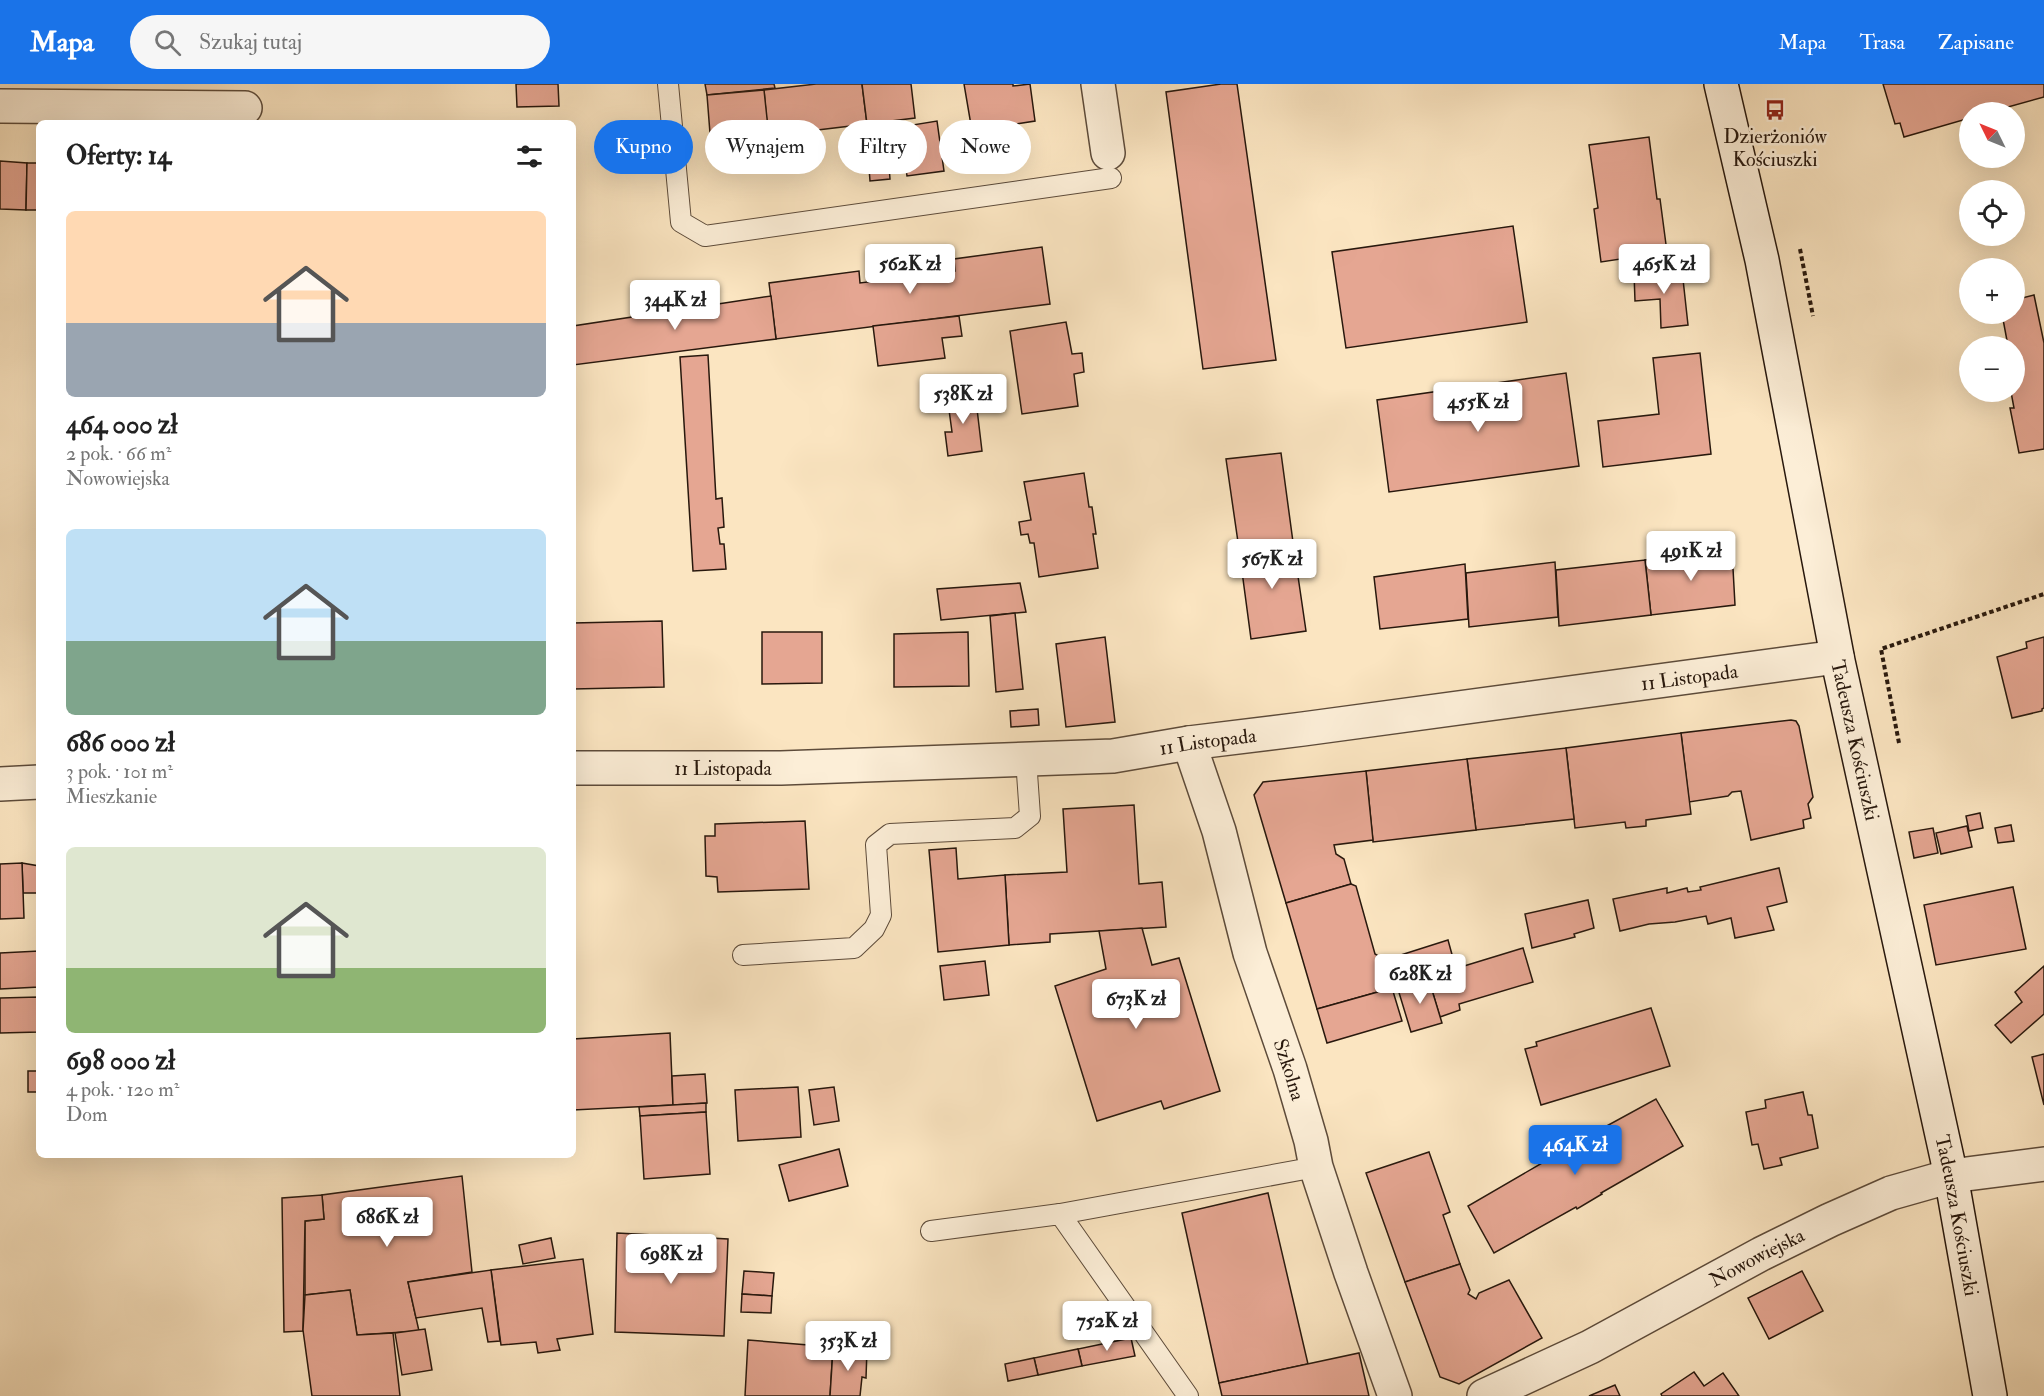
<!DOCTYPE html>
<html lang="pl">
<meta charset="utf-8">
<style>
body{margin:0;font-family:"IM FELL Double Pica",serif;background:#f6f6f6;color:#222;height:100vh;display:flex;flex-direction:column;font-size:22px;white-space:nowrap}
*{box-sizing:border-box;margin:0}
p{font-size:20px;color:#767676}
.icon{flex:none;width:33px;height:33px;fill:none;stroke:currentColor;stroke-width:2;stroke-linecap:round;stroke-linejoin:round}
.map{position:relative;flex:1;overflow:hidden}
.details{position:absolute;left:36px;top:36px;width:540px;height:1038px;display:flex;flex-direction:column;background:#fff;border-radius:9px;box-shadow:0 6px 24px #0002}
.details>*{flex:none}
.top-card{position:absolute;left:594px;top:36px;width:570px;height:54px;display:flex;gap:12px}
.needle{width:39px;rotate:313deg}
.tools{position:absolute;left:1959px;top:18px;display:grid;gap:12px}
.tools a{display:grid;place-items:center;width:66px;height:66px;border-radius:50%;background:#fff;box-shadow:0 6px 24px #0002;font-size:30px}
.price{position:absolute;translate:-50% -51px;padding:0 14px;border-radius:6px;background:#fff;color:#222;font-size:20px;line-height:39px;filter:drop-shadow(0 2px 3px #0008)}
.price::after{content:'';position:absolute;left:50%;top:36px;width:18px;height:14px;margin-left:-9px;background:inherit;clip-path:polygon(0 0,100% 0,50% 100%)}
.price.active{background:#1a73e8;color:#fff}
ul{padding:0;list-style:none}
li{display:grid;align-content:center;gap:12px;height:318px;padding:0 30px}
li span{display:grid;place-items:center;height:186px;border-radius:9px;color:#555}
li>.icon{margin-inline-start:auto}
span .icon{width:108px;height:108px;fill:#fffc;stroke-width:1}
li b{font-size:26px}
h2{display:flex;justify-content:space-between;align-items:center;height:72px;padding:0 30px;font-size:26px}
.chip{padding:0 21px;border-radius:27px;background:#fff;box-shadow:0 6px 24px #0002;font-size:21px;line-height:54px}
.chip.active{background:#1a73e8;color:#fff}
header{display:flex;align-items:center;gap:36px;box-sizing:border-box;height:84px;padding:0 30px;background:#1a73e8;color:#fff}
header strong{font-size:28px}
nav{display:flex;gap:33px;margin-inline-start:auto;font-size:21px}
.search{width:420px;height:54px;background:#f6f6f6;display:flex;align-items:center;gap:15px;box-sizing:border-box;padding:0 21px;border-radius:33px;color:#767676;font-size:22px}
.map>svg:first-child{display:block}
.building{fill:#e5a692;stroke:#28180d;stroke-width:1.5}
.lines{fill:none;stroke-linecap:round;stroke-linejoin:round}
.lane-casing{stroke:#5d4b3a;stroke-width:22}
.street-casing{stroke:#5d4b3a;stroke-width:36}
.secondary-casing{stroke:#28180d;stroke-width:36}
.path{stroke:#28180d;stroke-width:4;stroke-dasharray:4.5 3;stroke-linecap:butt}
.lane{stroke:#fceed7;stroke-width:20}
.street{stroke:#fceed7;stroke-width:33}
.secondary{stroke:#fceed7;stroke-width:33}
.labels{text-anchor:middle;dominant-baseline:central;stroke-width:5;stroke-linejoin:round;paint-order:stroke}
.poi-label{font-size:20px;fill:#28180d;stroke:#fceed7}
.street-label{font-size:20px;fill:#28180d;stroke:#fceed7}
</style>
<header>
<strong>Mapa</strong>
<div class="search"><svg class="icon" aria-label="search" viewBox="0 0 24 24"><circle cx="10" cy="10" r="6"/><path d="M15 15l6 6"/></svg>Szukaj tutaj</div>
<nav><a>Mapa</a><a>Trasa</a><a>Zapisane</a></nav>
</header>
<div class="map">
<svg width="2044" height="1312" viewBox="0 0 2044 1312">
<rect width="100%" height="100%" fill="#fbe5c1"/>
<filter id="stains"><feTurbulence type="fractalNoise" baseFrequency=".00333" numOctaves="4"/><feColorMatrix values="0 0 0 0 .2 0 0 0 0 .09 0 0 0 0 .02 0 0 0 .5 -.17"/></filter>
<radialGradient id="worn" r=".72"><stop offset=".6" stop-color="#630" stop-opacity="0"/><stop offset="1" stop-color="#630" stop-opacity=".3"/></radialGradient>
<g class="building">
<polygon points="516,0 558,0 559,22 517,23"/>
<polygon points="705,0 774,0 775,4 707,11"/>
<polygon points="816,0 862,0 867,40 768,52 764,6"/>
<polygon points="862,0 911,0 915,34 867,40"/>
<polygon points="964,0 1013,0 1013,2 1030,0 1035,37 972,47"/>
<polygon points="1221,0 1237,0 1276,276 1203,285 1166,8"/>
<polygon points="1883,0 2044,0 2044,13 1990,28 1970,28 1970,34 1904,53 1900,39 1895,40"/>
<polygon points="764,6 769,53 711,62 707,11"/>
<polygon points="937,37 944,87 907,92 900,43"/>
<polygon points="1649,53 1657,115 1660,115 1667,168 1601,178 1594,125 1598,124 1589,61"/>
<polygon points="887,56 890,95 870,97 867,58"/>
<polygon points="0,77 27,79 26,126 0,125"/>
<polygon points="27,79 39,79 39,126 26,126"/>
<polygon points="1513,142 1527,238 1346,264 1332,168"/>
<polygon points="1042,163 1050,220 776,255 769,199 859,187 860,199 955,187 954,175"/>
<polygon points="1682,186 1688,241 1661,244 1660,215 1635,217 1634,189"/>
<polygon points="2034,211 2044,259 2044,365 2019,369 2010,324 2014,324 2011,308 2014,308 2014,262 2008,262 2002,230 2014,230 2014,216"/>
<polygon points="771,212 776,255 573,281 573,242"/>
<polygon points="959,232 962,252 942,254 945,274 878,282 873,242"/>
<polygon points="1066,238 1072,270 1082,269 1084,288 1074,290 1078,322 1022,330 1010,247"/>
<polygon points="1700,269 1711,370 1603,383 1598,337 1659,330 1653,274"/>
<polygon points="708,271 716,415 722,414 724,443 718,444 720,460 724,460 726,485 693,487 680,273"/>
<polygon points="1566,289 1579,382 1389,408 1377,316"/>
<polygon points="975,308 982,367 948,372 945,348 952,348 947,311"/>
<polygon points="1281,369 1293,458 1239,465 1226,375"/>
<polygon points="1084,389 1089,423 1092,423 1096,450 1093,450 1098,484 1039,493 1034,459 1030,459 1028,450 1021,451 1019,438 1031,436 1024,398"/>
<polygon points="1293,458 1306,547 1251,555 1239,465"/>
<polygon points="1732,466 1735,521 1651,531 1645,476"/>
<polygon points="1645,476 1651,531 1559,542 1556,486"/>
<polygon points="1555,478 1558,533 1469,543 1466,489"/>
<polygon points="1465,480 1468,535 1380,545 1374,493"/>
<polygon points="1020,499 1026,528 941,536 937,505"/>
<polygon points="1015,529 1023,605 996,608 990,532"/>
<polygon points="662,537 664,603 573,605 573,539"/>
<polygon points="762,548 822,548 822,599 762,600"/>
<polygon points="968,548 969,602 894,603 894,550"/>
<polygon points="1105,553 1115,638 1066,643 1056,560"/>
<polygon points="2044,553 2044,624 2042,625 2042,627 2012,634 1997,573 2027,564 2026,558"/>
<polygon points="1038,625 1039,641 1011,643 1010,627"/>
<polygon points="1791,636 1796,637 1799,642 1813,713 1808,720 1811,734 1803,736 1804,744 1751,756 1741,707 1732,708 1728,712 1689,718 1681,649"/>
<polygon points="1681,649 1691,730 1646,736 1646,742 1626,744 1625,738 1575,744 1566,664"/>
<polygon points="1566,664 1574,735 1476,746 1467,675"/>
<polygon points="1467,675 1476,746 1373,758 1366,687"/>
<polygon points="1366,687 1373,756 1334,761 1336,770 1344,775 1351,800 1286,819 1254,711 1263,698"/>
<polygon points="1134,721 1139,800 1162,798 1166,843 1050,850 1050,858 1009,861 1005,791 1067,788 1063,725"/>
<polygon points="1980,729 1983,744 1969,747 1966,732"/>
<polygon points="805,737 809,805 718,808 717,793 706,792 705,752 715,752 715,740"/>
<polygon points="2011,741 2014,757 1998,759 1995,744"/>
<polygon points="1967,742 1972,763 1941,770 1936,749"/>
<polygon points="1933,744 1938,769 1914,774 1909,748"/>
<polygon points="956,764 958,795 1005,791 1009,861 938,868 929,766"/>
<polygon points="22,779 39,782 39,809 23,809"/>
<polygon points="22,779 24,834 0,835 0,780"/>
<polygon points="1779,784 1787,818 1767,823 1774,846 1735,854 1731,834 1708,840 1706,832 1675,838 1649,840 1620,847 1613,815 1667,804 1667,809 1687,804 1688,808 1701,806 1700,803"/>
<polygon points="1351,800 1356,802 1375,870 1385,876 1392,904 1317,925 1286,819"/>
<polygon points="2013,803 2026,865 1936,881 1924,821"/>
<polygon points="1588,816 1594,844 1574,850 1575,853 1532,864 1525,830"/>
<polygon points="1142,844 1152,881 1179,874 1220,1007 1164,1025 1161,1017 1097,1037 1055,902 1106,885 1099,847"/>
<polygon points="1448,856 1456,885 1392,904 1385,876"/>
<polygon points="1523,864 1533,898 1459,920 1460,926 1440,933 1428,893"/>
<polygon points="39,867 39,903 0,905 0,869"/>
<polygon points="985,877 989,911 944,916 940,882"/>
<polygon points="2044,882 2044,930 2011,959 1995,941 2022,918 2015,908"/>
<polygon points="1428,893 1442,939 1411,948 1397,902"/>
<polygon points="1392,904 1402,937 1327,959 1317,925"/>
<polygon points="39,913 39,948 0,949 0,914"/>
<polygon points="1651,924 1670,982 1541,1021 1525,965 1537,962 1536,958"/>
<polygon points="670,949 673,1021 573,1026 573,955"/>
<polygon points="2044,970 2044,1021 2032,973"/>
<rect x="28" y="987" width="11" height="21"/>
<polygon points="705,990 707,1019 673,1021 672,992"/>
<polygon points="798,1003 801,1053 738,1057 735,1006"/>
<polygon points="834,1003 839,1037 814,1041 809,1006"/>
<polygon points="1803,1008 1808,1031 1812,1031 1818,1064 1780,1074 1782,1081 1764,1085 1758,1060 1752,1061 1746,1028 1766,1024 1765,1016"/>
<polygon points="1656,1015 1683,1062 1601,1109 1602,1110 1577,1125 1576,1123 1494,1169 1468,1122 1549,1075 1548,1074"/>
<polygon points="706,1019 706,1028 640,1032 639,1023"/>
<polygon points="706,1028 710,1090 644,1095 640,1032"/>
<polygon points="839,1065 848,1102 789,1117 779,1081"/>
<polygon points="1429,1068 1450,1128 1443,1131 1460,1180 1405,1198 1366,1089"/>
<polygon points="462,1092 472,1188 408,1198 419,1247 357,1251 350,1206 305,1211 305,1137 324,1135 322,1111"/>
<polygon points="1268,1109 1308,1280 1219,1299 1182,1129"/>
<polygon points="322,1111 324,1135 305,1137 303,1247 284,1248 282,1114"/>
<polygon points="617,1149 728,1155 724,1252 615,1248"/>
<polygon points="551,1154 555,1174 523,1180 519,1161"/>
<polygon points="583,1175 593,1250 557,1255 560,1266 538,1269 536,1258 501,1261 491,1186"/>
<polygon points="1460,1180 1470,1206 1468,1210 1476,1215 1479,1209 1509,1196 1542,1254 1459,1300 1440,1293 1405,1198"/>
<polygon points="491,1186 500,1257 488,1258 482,1224 416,1234 408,1198"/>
<polygon points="744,1187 774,1189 772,1212 742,1210"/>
<polygon points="1802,1187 1823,1227 1769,1255 1748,1214"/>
<polygon points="350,1206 357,1251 393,1249 400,1312 312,1312 303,1246 305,1211"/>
<polygon points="742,1210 772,1212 771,1229 741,1228"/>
<polygon points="425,1245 432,1286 402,1291 395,1249"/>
<polygon points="1131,1254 1135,1272 1082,1282 1078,1265"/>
<polygon points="748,1256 833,1263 830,1312 745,1312"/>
<polygon points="833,1265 867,1265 866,1294 862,1293 860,1312 830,1312"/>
<polygon points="1078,1265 1082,1282 1038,1291 1034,1274"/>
<polygon points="1359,1269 1369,1312 1222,1312 1219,1299"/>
<polygon points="1034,1274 1038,1291 1008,1297 1005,1280"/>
<polygon points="1694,1288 1704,1302 1723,1289 1739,1312 1662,1312 1661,1310"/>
<polygon points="1615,1301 1620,1312 1589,1312"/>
</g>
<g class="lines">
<g class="lane-casing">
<g id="lane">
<polyline points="668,0 681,138 705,152 1111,94"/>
<polyline points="743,871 854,864 874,845 881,831 876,761 890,750 1015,744 1030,732 1026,675"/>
<polyline points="1060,1130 1316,1083"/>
<polyline points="931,1147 1060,1130 1188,1312"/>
</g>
</g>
<g class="street-casing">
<g id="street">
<polyline points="1098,0 1108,69"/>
<polyline points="0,22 245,24"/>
<path id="s1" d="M1189,659L1219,747L1250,869L1290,985L1311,1057L1316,1083L1351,1189L1395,1312"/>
<path id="s2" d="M573,684H781L1113,672L1189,659L1303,645L1837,573"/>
<polyline points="0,700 39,698"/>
<path id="s3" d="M1484,1312L1590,1263L1761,1170L1830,1136L1891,1109L1951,1092L2044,1080"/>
</g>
</g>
<g class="secondary-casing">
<g id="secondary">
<path id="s4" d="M1721,0L1762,176L1838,577L1951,1092L1990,1312"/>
</g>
</g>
<g class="path">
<polyline points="1800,165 1813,232"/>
<polyline points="1899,659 1881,565 2044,510"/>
</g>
<use href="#lane" class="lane"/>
<use href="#street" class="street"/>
<use href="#secondary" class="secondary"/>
</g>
<defs>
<g id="bus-bare" transform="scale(1.62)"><path d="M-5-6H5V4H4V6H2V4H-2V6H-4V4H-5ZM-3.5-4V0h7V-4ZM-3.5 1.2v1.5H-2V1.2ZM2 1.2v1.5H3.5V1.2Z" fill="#8f2418" stroke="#fceed7" stroke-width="2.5" paint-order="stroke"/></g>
</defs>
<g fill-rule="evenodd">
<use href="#bus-bare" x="1775" y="26"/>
</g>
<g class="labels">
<g class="poi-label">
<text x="1775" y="52">Dzierżoniów<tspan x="1775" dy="23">Kościuszki</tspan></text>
</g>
<g class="street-label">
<text stroke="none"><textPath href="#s2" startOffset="1122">11 Listopada</textPath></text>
<text stroke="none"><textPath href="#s4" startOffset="670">Tadeusza Kościuszki</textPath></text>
<text stroke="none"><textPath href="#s2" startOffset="636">11 Listopada</textPath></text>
<text stroke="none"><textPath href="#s2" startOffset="150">11 Listopada</textPath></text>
<text stroke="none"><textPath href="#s1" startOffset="342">Szkolna</textPath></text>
<text stroke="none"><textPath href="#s4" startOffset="1156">Tadeusza Kościuszki</textPath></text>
<text stroke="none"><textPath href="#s3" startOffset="306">Nowowiejska</textPath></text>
</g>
</g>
<rect width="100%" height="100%" filter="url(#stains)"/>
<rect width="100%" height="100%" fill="url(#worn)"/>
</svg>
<div class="tools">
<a><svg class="needle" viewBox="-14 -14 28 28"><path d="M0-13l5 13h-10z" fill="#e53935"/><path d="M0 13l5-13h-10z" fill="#767676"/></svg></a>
<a><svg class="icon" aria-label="locate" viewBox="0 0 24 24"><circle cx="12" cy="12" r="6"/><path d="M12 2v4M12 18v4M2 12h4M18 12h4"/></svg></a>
<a>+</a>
<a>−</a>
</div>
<b class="price" style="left:910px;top:211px">562K zł</b>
<b class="price" style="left:1664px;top:211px">465K zł</b>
<b class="price" style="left:675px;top:247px">344K zł</b>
<b class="price" style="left:963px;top:341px">538K zł</b>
<b class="price" style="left:1478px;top:349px">455K zł</b>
<b class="price" style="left:1691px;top:498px">491K zł</b>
<b class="price" style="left:1272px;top:506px">567K zł</b>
<b class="price" style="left:1420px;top:921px">628K zł</b>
<b class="price" style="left:1136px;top:946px">673K zł</b>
<b class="price active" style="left:1575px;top:1092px">464K zł</b>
<b class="price" style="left:387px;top:1164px">686K zł</b>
<b class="price" style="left:671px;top:1201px">698K zł</b>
<b class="price" style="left:1107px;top:1268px">752K zł</b>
<b class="price" style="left:848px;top:1288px">353K zł</b>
<div class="top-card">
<a class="chip active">Kupno</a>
<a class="chip">Wynajem</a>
<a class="chip">Filtry</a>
<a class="chip">Nowe</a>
</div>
<section class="details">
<h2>Oferty: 14<svg class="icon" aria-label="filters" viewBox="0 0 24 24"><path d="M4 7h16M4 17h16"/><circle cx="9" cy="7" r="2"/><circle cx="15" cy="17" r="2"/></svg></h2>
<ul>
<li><span style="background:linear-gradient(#ffd9b3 60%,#9aa5b1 0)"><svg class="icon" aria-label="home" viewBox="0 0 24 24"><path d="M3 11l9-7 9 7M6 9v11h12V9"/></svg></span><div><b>464 000 zł</b><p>2 pok. · 66 m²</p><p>Nowowiejska</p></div></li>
<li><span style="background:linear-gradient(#bfe0f5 60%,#7fa58c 0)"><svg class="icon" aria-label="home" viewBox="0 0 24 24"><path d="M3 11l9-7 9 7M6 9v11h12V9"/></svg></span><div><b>686 000 zł</b><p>3 pok. · 101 m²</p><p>Mieszkanie</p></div></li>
<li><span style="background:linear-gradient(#dfe7d0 65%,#8fb573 0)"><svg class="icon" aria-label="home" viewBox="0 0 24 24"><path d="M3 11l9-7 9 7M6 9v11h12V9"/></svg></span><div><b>698 000 zł</b><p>4 pok. · 120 m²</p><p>Dom</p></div></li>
</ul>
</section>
</div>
